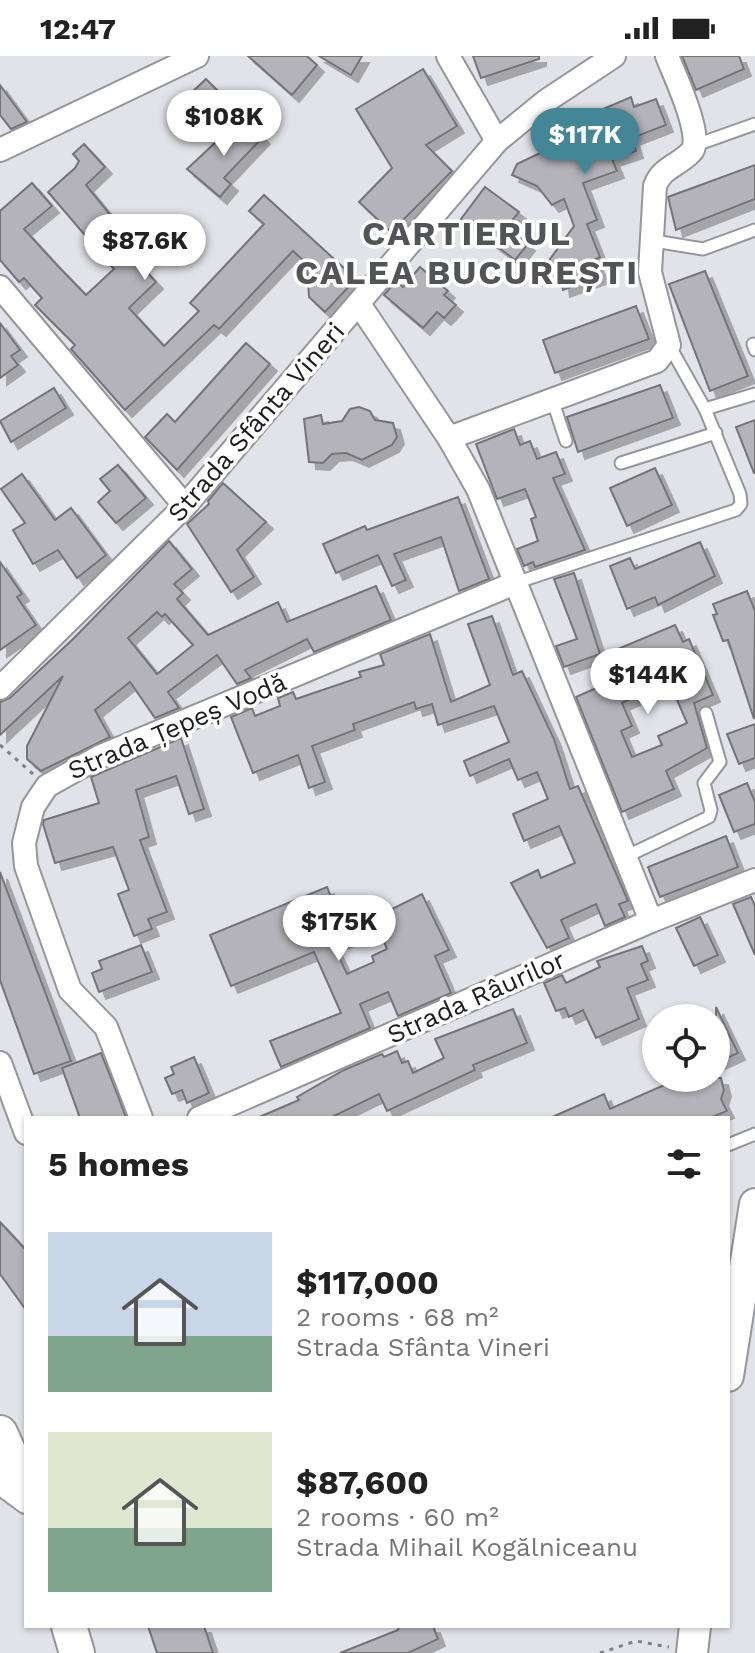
<!DOCTYPE html>
<meta charset="utf-8">
<style>
body{margin:0;font-family:"Work Sans",sans-serif;background:#f6f6f6;color:#222;height:100vh;display:flex;flex-direction:column;font-size:30px;white-space:nowrap}
*{box-sizing:border-box;margin:0}
p{font-size:26px;color:#767676}
.icon{flex:none;width:44px;height:44px;fill:none;stroke:currentColor;stroke-width:2;stroke-linecap:round;stroke-linejoin:round}
.map{position:relative;flex:1;overflow:hidden}
.panel{position:absolute;left:24px;top:1060px;width:706px;height:512px;display:flex;flex-direction:column;background:#fff;border-radius:0px;box-shadow:0 2px 6px #0004}
.panel>*{flex:none}
.buttons{position:absolute;left:642px;top:948px;display:grid;gap:16px}
.buttons a{display:grid;place-items:center;width:88px;height:88px;border-radius:50%;background:#fff;box-shadow:0 2px 6px #0004;font-size:40px}
.price{position:absolute;translate:-50% -68px;padding:0 18px;border-radius:28px;background:#fff;color:#222;font-size:26px;line-height:52px;filter:drop-shadow(0 2px 4px #0008)}
.price::after{content:'';position:absolute;left:50%;top:48px;width:24px;height:18px;margin-left:-12px;background:inherit;clip-path:polygon(0 0,100% 0,50% 100%)}
.price.active{background:#438796;color:#fff}
ul{padding:0;list-style:none}
li{display:flex;align-items:center;gap:24px;height:200px;padding:0 24px}
li span{display:grid;place-items:center;flex:none;width:224px;height:160px;border-radius:0px;color:#555}
li>.icon{margin-inline-start:auto}
span .icon{width:96px;height:96px;fill:#fffc;stroke-width:1}
li b{font-size:34px}
h2{display:flex;justify-content:space-between;align-items:center;height:96px;padding:0 24px;font-size:34px}
.status{display:flex;justify-content:space-between;align-items:center;height:56px;padding:0 40px;background:#fff;direction:ltr}
.status svg{height:22px;fill:currentColor}
.map>svg:first-child{display:block}
.building{fill:#b3b3b9;stroke:#737378;stroke-width:2;fill-rule:evenodd;filter:url(#shadow)}
.lines{fill:none;stroke-linecap:round;stroke-linejoin:round}
.service-casing{stroke:#95969b;stroke-width:15}
.minor-casing{stroke:#95969b;stroke-width:26}
.secondary-casing{stroke:#95969b;stroke-width:34}
.primary-casing{stroke:#95969b;stroke-width:38}
.path{stroke:#7e7f83;stroke-width:3;stroke-dasharray:4 6;stroke-linecap:butt}
.service{stroke:#fff;stroke-width:11}
.minor{stroke:#fff;stroke-width:22}
.secondary{stroke:#fff;stroke-width:30}
.primary{stroke:#fff;stroke-width:34}
.labels{text-anchor:middle;dominant-baseline:central;stroke-width:7;stroke-linejoin:round;paint-order:stroke}
.street-label{font-size:26px;fill:#1c1d1f;stroke:#fff}
.district-label{font-size:34px;font-weight:bold;letter-spacing:2px;fill:#535458;stroke:#fff}
</style>
<div class="status"><b>12:47</b><svg viewBox="0 0 49 12"><path d="M0 12V9h3v3zM5 12V6h3v6zM10 12V3h3v9zM15 12V0h3v12zM26 1h20v11H26zM47 4h2v5h-2z"/></svg></div>
<div class="map">
<svg width="755" height="1597" viewBox="0 0 755 1597">
<defs>
<filter id="shadow"><feDropShadow dx="7" dy="7" stdDeviation="0" flood-color="#0004"/></filter>
</defs>
<rect width="100%" height="100%" fill="#e2e3e8"/>
<g class="building">
<polygon points="248,0 307,0 317,9 292,39"/>
<polygon points="319,0 362,0 351,19"/>
<polygon points="473,0 539,0 539,3 481,22"/>
<polygon points="682,0 739,0 744,13 696,34"/>
<polygon points="423,13 457,70 426,89 452,115 391,176 359,146 392,112 356,53"/>
<polygon points="206,23 228,45 211,60 189,39"/>
<polygon points="0,29 27,66 11,73 0,59"/>
<polygon points="631,41 634,51 656,43 666,69 632,82 636,95 612,103 617,115 583,127 597,164 587,168 600,201 594,204 602,220 563,234 561,221 545,210 574,170 564,143 552,149 537,130 512,119 517,108 555,90 549,76"/>
<polygon points="248,67 263,81 224,122 231,128 220,141 187,113 232,71 238,78"/>
<polygon points="84,88 105,111 86,129 125,177 117,184 156,226 129,252 164,290 199,255 190,247 264,168 249,155 264,139 356,223 325,256 309,241 307,208 293,195 219,273 214,269 125,354 71,293 75,289 35,249 42,242 24,222 19,226 0,204 0,155 32,127 52,150 24,173 56,208 86,239 114,213 48,136 75,112 79,105 73,98"/>
<polygon points="755,109 755,143 676,174 668,141"/>
<polygon points="485,131 519,156 506,172 528,188 515,204 461,163"/>
<polygon points="420,211 448,235 444,239 456,249 444,262 437,256 423,272 384,239 396,225 403,231"/>
<polygon points="705,215 748,320 710,335 669,228"/>
<polygon points="636,250 649,283 555,317 543,284"/>
<polygon points="0,267 20,294 11,300 18,309 0,322"/>
<polygon points="246,287 270,308 177,414 145,381 167,358 175,366"/>
<polygon points="660,329 673,362 578,396 567,361"/>
<polygon points="54,332 66,352 11,386 0,365"/>
<polygon points="359,351 370,355 375,364 393,367 397,381 392,389 362,404 346,397 332,398 323,407 309,406 304,363 321,359 323,368 342,365 350,353"/>
<polygon points="755,364 755,417 754,417 736,371"/>
<polygon points="514,373 520,389 530,385 537,403 556,396 565,418 553,422 585,494 535,511 533,506 524,510 517,493 538,485 531,463 536,461 525,433 497,443 476,388"/>
<polygon points="118,409 146,442 116,467 98,446 110,435 100,423"/>
<polygon points="655,412 672,449 627,470 610,432"/>
<polygon points="22,418 55,464 71,452 106,499 77,522 58,494 33,508 13,474 25,467 1,433"/>
<polygon points="223,427 266,466 237,494 254,521 231,536 187,468 209,448 208,445"/>
<polygon points="458,441 489,523 459,535 441,481 394,498 406,524 392,530 378,499 336,517 323,488 365,470 367,474"/>
<path d="M169,485L192,513L174,528L183,537L177,543L208,579L278,546L287,566L376,530L391,564L314,596L307,583L245,614L251,622L237,628L217,599L168,636L179,652L155,662L130,626L95,654L110,681L41,715L27,703V690L63,620L0,679V646L10,642L73,583ZM157,556L162,561L165,558L193,589L157,618L128,582Z"/>
<polygon points="700,486 715,520 658,549 655,541 627,553 610,510 630,502 635,513"/>
<polygon points="0,506 22,538 17,541 36,569 0,594"/>
<polygon points="574,517 600,598 564,611 556,590 577,583 554,523"/>
<polygon points="747,535 755,555 754,663 728,584 723,585 713,559 717,558 713,548"/>
<polygon points="492,560 513,619 522,615 554,683 570,733 578,730 628,845 619,848 625,861 605,870 596,848 561,864 569,882 547,892 511,827 538,814 541,822 575,807 559,770 524,785 513,758 548,743 537,716 518,724 509,703 470,720 464,705 509,686 494,650 438,669 432,648 416,653 414,646 353,668 355,674 312,690 325,726 309,732 298,699 253,717 231,661 252,652 255,660 280,650 278,642 293,636 296,643 361,621 359,616 384,609 380,598 430,578 451,646 490,629 468,568"/>
<path d="M675,569L683,586L689,583L713,639L694,647L707,692L666,715L674,733L622,756L576,641L623,620L613,595ZM669,625L687,667L658,680L662,689L632,701L621,675L632,670L622,647Z"/>
<polygon points="755,668 755,702 739,708 727,678"/>
<polygon points="181,682 204,753 189,758 176,720 136,734 149,781 140,784 167,856 148,863 152,873 134,880 118,838 129,834 113,791 55,807 43,768 44,764 99,747 91,721"/>
<polygon points="747,727 755,746 755,768 734,776 719,739"/>
<polygon points="726,780 738,811 660,841 648,811"/>
<polygon points="0,816 71,1005 34,1018 0,924"/>
<polygon points="327,831 348,883 333,888 347,918 374,906 372,900 387,893 374,862 422,838 449,894 435,900 451,937 398,960 388,936 360,948 370,972 281,1011 270,985 341,957 314,896 231,930 210,879"/>
<polygon points="751,841 755,850 755,899 733,848"/>
<polygon points="700,861 718,899 694,910 676,872"/>
<polygon points="141,889 152,916 99,936 92,917 102,913 99,905"/>
<polygon points="642,890 648,905 641,908 648,924 627,932 639,963 596,982 583,954 569,961 565,952 556,955 544,927 562,919 566,927 600,911 597,905"/>
<polygon points="716,951 738,997 716,1007"/>
<polygon points="513,953 527,987 473,1009 475,1014 387,1055 379,1038 330,1062 257,1062 299,1044 297,1041 344,1014 382,998 384,1001 397,995 402,1007 408,1005 413,1017 444,1002 435,983"/>
<polygon points="101,997 118,1040 126,1062 80,1062 62,1012"/>
<polygon points="194,1001 209,1037 187,1047 182,1034 172,1038 165,1022 174,1018 171,1011"/>
<polygon points="680,1022 721,1022 724,1034 721,1043 727,1055 710,1062 550,1062 604,1038 610,1053"/>
<polygon points="0,1166 26,1194 26,1254 0,1218"/>
<polygon points="148,1570 204,1570 213,1597 157,1597"/>
<polygon points="399,1570 433,1570 438,1583 408,1597 340,1597 398,1574"/>
</g>
<g class="lines">
<g class="service-casing">
<g id="service">
<polyline points="696,89 755,68"/>
<polyline points="654,185 703,193 755,174"/>
<polyline points="753,288 755,294"/>
<polyline points="669,289 705,353 755,338"/>
<polyline points="552,343 566,385"/>
<polyline points="621,407 716,377"/>
<polyline points="515,527 736,454 741,448 740,438 705,353"/>
<polyline points="625,801 709,761 711,754 704,727 720,706 706,657"/>
<polyline points="728,1089 755,1078"/>
</g>
</g>
<g class="minor-casing">
<g id="minor">
<polyline points="448,0 497,85"/>
<polyline points="0,94 197,0"/>
<polyline points="0,231 185,450"/>
<polyline points="359,248 449,382 478,433 651,865"/>
<path d="M449,382L657,305L669,289L650,216L655,130C662,111 678,110 691,96C705,83 674,18 667,0"/>
<polyline points="0,632 185,450 497,85 546,45 614,0"/>
<polyline points="0,1007 26,1077"/>
<polyline points="141,1062 106,971 70,934 26,810 24,787 33,751 47,730 99,701 515,527"/>
<polyline points="199,1062 651,865 755,824"/>
<polyline points="0,1427 26,1446"/>
</g>
</g>
<g class="secondary-casing">
<g id="secondary">
<polyline points="728,1320 755,1148"/>
<polyline points="692,1597 695,1570"/>
</g>
</g>
<g class="primary-casing">
<g id="primary">
<polyline points="0,1377 26,1435"/>
<polyline points="69,1570 77,1597"/>
</g>
</g>
<g class="path">
<polyline points="0,689 33,718"/>
<polyline points="600,1597 636,1585 669,1591"/>
</g>
<use href="#service" class="service"/>
<use href="#minor" class="minor"/>
<use href="#secondary" class="secondary"/>
<use href="#primary" class="primary"/>
</g>
<g class="labels">
<g class="street-label">
<text transform="translate(256 366) rotate(-49)">Strada Sfânta Vineri</text>
<text transform="translate(177 670) rotate(-23)">Strada Țepeș Vodă</text>
<text transform="translate(476 941) rotate(-24)">Strada Râurilor</text>
</g>
<g class="district-label">
<text x="467" y="177">CARTIERUL<tspan x="467" dy="39">CALEA BUCUREȘTI</tspan></text>
</g>
</g>
</svg>
<div class="buttons">
<a><svg class="icon" aria-label="locate" viewBox="0 0 24 24"><circle cx="12" cy="12" r="6"/><path d="M12 2v4M12 18v4M2 12h4M18 12h4"/></svg></a>
</div>
<b class="price" style="left:224px;top:102px">$108K</b>
<b class="price active" style="left:585px;top:120px">$117K</b>
<b class="price" style="left:145px;top:226px">$87.6K</b>
<b class="price" style="left:648px;top:660px">$144K</b>
<b class="price" style="left:339px;top:907px">$175K</b>
<section class="panel">
<h2>5 homes<svg class="icon" aria-label="filters" viewBox="0 0 24 24"><path d="M4 7h16M4 17h16"/><circle cx="9" cy="7" r="2"/><circle cx="15" cy="17" r="2"/></svg></h2>
<ul>
<li><span style="background:linear-gradient(#c9d6e8 65%,#7fa58c 0)"><svg class="icon" aria-label="home" viewBox="0 0 24 24"><path d="M3 11l9-7 9 7M6 9v11h12V9"/></svg></span><div><b>$117,000</b><p>2 rooms · 68 m²</p><p>Strada Sfânta Vineri</p></div></li>
<li><span style="background:linear-gradient(#dfe7d0 60%,#7fa58c 0)"><svg class="icon" aria-label="home" viewBox="0 0 24 24"><path d="M3 11l9-7 9 7M6 9v11h12V9"/></svg></span><div><b>$87,600</b><p>2 rooms · 60 m²</p><p>Strada Mihail Kogălniceanu</p></div></li>
</ul>
</section>
</div>
